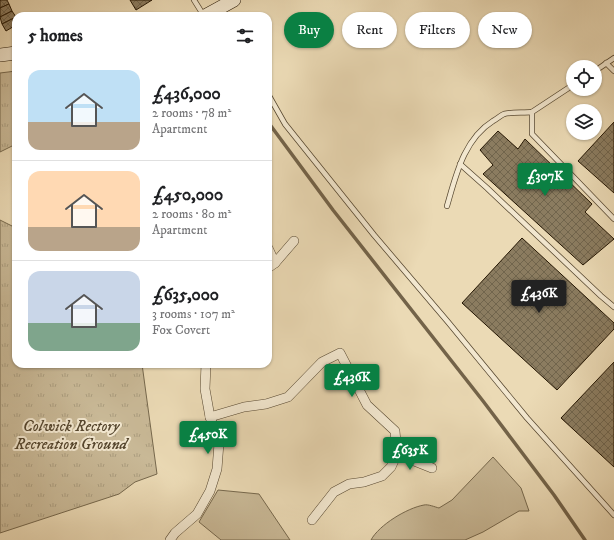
<!DOCTYPE html>
<meta charset="utf-8">
<style>
body{margin:0;font-family:"IM FELL DW Pica",serif;background:#f6f6f6;color:#202124;height:100vh;display:flex;flex-direction:column;font-size:15px;white-space:nowrap}
*{box-sizing:border-box;margin:0}
p{font-size:13px;color:#757577}
.icon{flex:none;width:22px;height:22px;fill:none;stroke:currentColor;stroke-width:2;stroke-linecap:round;stroke-linejoin:round}
.map{position:relative;flex:1;overflow:hidden}
.details{position:absolute;left:12px;top:12px;width:260px;height:356px;display:flex;flex-direction:column;background:#fff;border-radius:12px;box-shadow:0 1px 3px #0004}
.details>*{flex:none}
.hud{position:absolute;left:284px;top:12px;width:270px;height:36px;display:flex;gap:8px}
.controls{position:absolute;left:566px;top:60px;display:grid;gap:8px}
.controls a{display:grid;place-items:center;width:36px;height:36px;border-radius:50%;background:#fff;box-shadow:0 1px 3px #0004;font-size:20px}
.price{position:absolute;translate:-50% -34px;padding:0 9px;border-radius:4px;background:#0b8043;color:#fff;font-size:13px;line-height:26px;filter:drop-shadow(0 1px 2px #0008)}
.price::after{content:'';position:absolute;left:50%;top:24px;width:12px;height:9px;margin-left:-6px;background:inherit;clip-path:polygon(0 0,100% 0,50% 100%)}
.price.current{background:#222;color:#fff}
ul{padding:0;list-style:none}
li{display:flex;align-items:center;gap:12px;height:100px;padding:0 16px}
li+li{border-top:1px solid #e0e0e0}
li span{display:grid;place-items:center;flex:none;width:112px;height:80px;border-radius:12px;color:#555}
li>.icon{margin-inline-start:auto}
span .icon{width:48px;height:48px;fill:#fffc;stroke-width:1}
li b{font-size:17px}
h2{display:flex;justify-content:space-between;align-items:center;height:48px;padding:0 16px;font-size:17px}
.tag{padding:0 14px;border-radius:18px;background:#fff;box-shadow:0 1px 3px #0004;font-size:14px;line-height:36px}
.tag.current{background:#0b8043;color:#fff}
.map>svg:first-child{display:block}
.green{fill:#c9b997;stroke:#76684d}
.park{fill:url(#park-tufts);stroke:#76684d}
.lines{fill:none;stroke-linecap:round;stroke-linejoin:round}
.stream{stroke:#736349;stroke-width:3.5}
.building{fill:url(#building-cross-hatch);stroke:#241603}
.lane-casing{stroke:#564730;stroke-width:6}
.street-casing{stroke:#564730;stroke-width:10}
.secondary-casing{stroke:#241603;stroke-width:14}
.lane{stroke:#f2e7cf;stroke-width:4.5}
.street{stroke:#f2e7cf;stroke-width:9}
.secondary{stroke:#f2e7cf;stroke-width:13}
.labels{text-anchor:middle;dominant-baseline:central;stroke-width:4;stroke-linejoin:round;paint-order:stroke}
.park-label{font-size:16px;font-style:italic;fill:#56472f;stroke:#f2e7cf}
</style>
<div class="map">
<svg width="614" height="540" viewBox="0 0 614 540">
<defs>
<pattern id="park-tufts" width="24" height="20" patternUnits="userSpaceOnUse"><rect width="24" height="20" fill="#c9b997"/><path d="M3 7l-1-3M5 7V3M7 7l1-3M15 17l-1-3M17 17v-4M19 17l1-3" fill="none" stroke="#ac9e80"/></pattern>
<pattern id="building-cross-hatch" width="8" height="8" patternUnits="userSpaceOnUse"><rect width="8" height="8" fill="#8b7c60"/><path d="M0 0l8 8M0 8l8-8" fill="none" stroke="#71654d"/></pattern>
</defs>
<rect width="100%" height="100%" fill="#ebdab5"/>
<filter id="stains"><feTurbulence type="fractalNoise" baseFrequency=".005" numOctaves="4"/><feColorMatrix values="0 0 0 0 .2 0 0 0 0 .09 0 0 0 0 .02 0 0 0 .5 -.17"/></filter>
<radialGradient id="worn" r=".72"><stop offset=".6" stop-color="#630" stop-opacity="0"/><stop offset="1" stop-color="#630" stop-opacity=".3"/></radialGradient>
<g class="green">
<path d="M493,457L521,488L529,511H519L483,532L465,540H371C379,525 407,508 424,505C428,504 435,507 439,508L452,500Z"/>
<polygon points="218,490 259,494 290,540 221,540 199,522"/>
</g>
<g class="park">
<polygon points="16,71 16,144 0,152 0,73"/>
<polygon points="0,220 16,228 16,364 142,364 157,474 135,482 119,494 0,533"/>
</g>
<g class="lines">
<polyline class="stream" points="268,122 333,210 483,401 554,495 585,540"/>
</g>
<g class="building">
<polygon points="0,0 7,0 9,4 0,8"/>
<polygon points="130,0 152,0 136,10"/>
<polygon points="9,4 12,11 0,17 0,8"/>
<polygon points="12,11 16,17 2,24 0,17"/>
<polygon points="16,17 16,25 6,31 2,24"/>
<polygon points="614,122 614,193 578,161"/>
<polygon points="498,131 518,149 525,139 592,204 585,212 614,239 583,265 483,174 493,165 480,150"/>
<polygon points="522,238 614,323 614,329 557,390 462,303"/>
<polygon points="614,362 614,467 561,418"/>
</g>
<g class="lines">
<g class="lane-casing">
<g id="lane">
<polyline points="194,0 204,16"/>
<polyline points="606,63 614,71"/>
<polyline points="595,71 614,58"/>
<polyline points="573,85 532,112 532,134 614,219"/>
<polyline points="268,94 285,124 374,235 448,322 527,418 614,515"/>
<polyline points="460,164 487,188 601,296 614,307"/>
<path d="M447,206C456,175 464,139 493,121C497,119 501,115 504,114C512,112 524,113 532,112"/>
</g>
</g>
<g class="street-casing">
<g id="street">
<polyline points="268,248 275,263 268,268"/>
<polyline points="275,263 294,241"/>
<polyline points="210,417 244,407 266,404 288,397 322,362 340,353 367,405 395,431 397,454 391,467 382,476 364,482 349,484 334,492 312,520"/>
<polyline points="397,454 432,468"/>
<polyline points="170,540 175,533 197,514 210,491 217,469 219,443 210,417 205,389 206,364"/>
</g>
</g>
<g class="secondary-casing">
<g id="secondary">
<polyline points="205,16 234,0"/>
<polyline points="0,55 16,53"/>
</g>
</g>
<use href="#lane" class="lane"/>
<use href="#street" class="street"/>
<use href="#secondary" class="secondary"/>
</g>
<g class="labels">
<g class="park-label">
<text x="71" y="426">Colwick Rectory<tspan x="71" dy="18">Recreation Ground</tspan></text>
</g>
</g>
<rect width="100%" height="100%" filter="url(#stains)"/>
<rect width="100%" height="100%" fill="url(#worn)"/>
</svg>
<div class="controls">
<a><svg class="icon" aria-label="locate" viewBox="0 0 24 24"><circle cx="12" cy="12" r="6"/><path d="M12 2v4M12 18v4M2 12h4M18 12h4"/></svg></a>
<a><svg class="icon" aria-label="layers" viewBox="0 0 24 24"><path d="M12 4l9 5-9 5-9-5zM3 14l9 5 9-5"/></svg></a>
</div>
<b class="price" style="left:545px;top:197px">£307K</b>
<b class="price current" style="left:539px;top:314px">£436K</b>
<b class="price" style="left:352px;top:398px">£436K</b>
<b class="price" style="left:208px;top:455px">£450K</b>
<b class="price" style="left:410px;top:471px">£635K</b>
<div class="hud">
<a class="tag current">Buy</a>
<a class="tag">Rent</a>
<a class="tag">Filters</a>
<a class="tag">New</a>
</div>
<section class="details">
<h2>5 homes<svg class="icon" aria-label="filters" viewBox="0 0 24 24"><path d="M4 7h16M4 17h16"/><circle cx="9" cy="7" r="2"/><circle cx="15" cy="17" r="2"/></svg></h2>
<ul>
<li><span style="background:linear-gradient(#bfe0f5 65%,#b9a48a 0)"><svg class="icon" aria-label="home" viewBox="0 0 24 24"><path d="M3 11l9-7 9 7M6 9v11h12V9"/></svg></span><div><b>£436,000</b><p>2 rooms · 78 m²</p><p>Apartment</p></div></li>
<li><span style="background:linear-gradient(#ffd9b3 70%,#b9a48a 0)"><svg class="icon" aria-label="home" viewBox="0 0 24 24"><path d="M3 11l9-7 9 7M6 9v11h12V9"/></svg></span><div><b>£450,000</b><p>2 rooms · 80 m²</p><p>Apartment</p></div></li>
<li><span style="background:linear-gradient(#c9d6e8 65%,#7fa58c 0)"><svg class="icon" aria-label="home" viewBox="0 0 24 24"><path d="M3 11l9-7 9 7M6 9v11h12V9"/></svg></span><div><b>£635,000</b><p>3 rooms · 107 m²</p><p>Fox Covert</p></div></li>
</ul>
</section>
</div>
